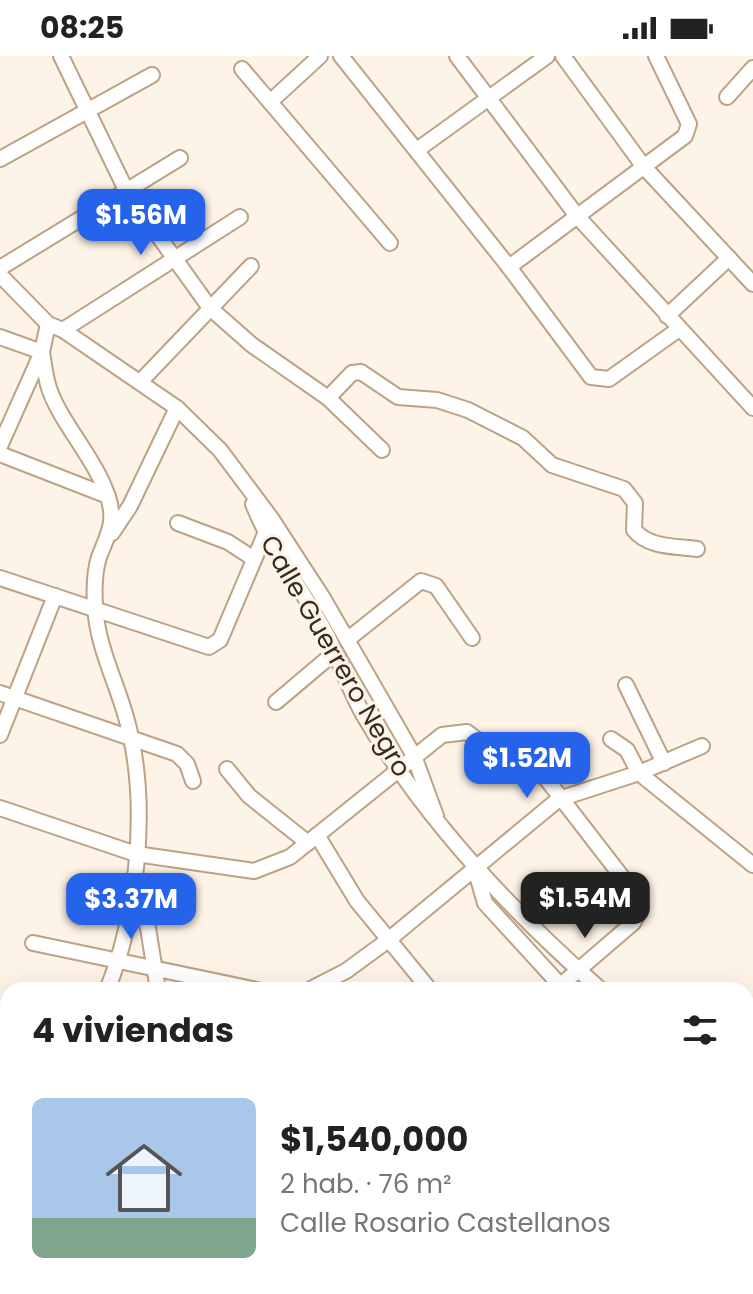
<!DOCTYPE html>
<html lang="es">
<meta charset="utf-8">
<style>
body{margin:0;font-family:Poppins,sans-serif;background:#f6f6f6;color:#222;height:100vh;display:flex;flex-direction:column;font-size:30px;white-space:nowrap}
*{box-sizing:border-box;margin:0}
p{font-size:26px;color:#767676}
.icon{flex:none;width:44px;height:44px;fill:none;stroke:currentColor;stroke-width:2;stroke-linecap:round;stroke-linejoin:round}
.map{position:relative;flex:1;overflow:hidden}
.side{position:absolute;left:0px;top:926px;width:754px;height:312px;display:flex;flex-direction:column;background:#fff;border-radius:24px 24px 0 0;box-shadow:0 8px 32px #0002}
.side>*{flex:none}
.price{position:absolute;translate:-50% -68px;padding:0 18px;border-radius:16px;background:#2563eb;color:#fff;font-size:26px;line-height:52px;filter:drop-shadow(0 2px 4px #0008)}
.price::after{content:'';position:absolute;left:50%;top:48px;width:24px;height:18px;margin-left:-12px;background:inherit;clip-path:polygon(0 0,100% 0,50% 100%)}
.price.selected{background:#222;color:#fff}
ul{padding:0;list-style:none}
li{display:flex;align-items:center;gap:24px;height:200px;padding:0 32px}
li+li{border-top:2px solid #e0e0e0}
li span{display:grid;place-items:center;flex:none;width:224px;height:160px;border-radius:12px;color:#555}
li>.icon{margin-inline-start:auto}
span .icon{width:96px;height:96px;fill:#fffc;stroke-width:1}
li b{font-size:34px}
h2{display:flex;justify-content:space-between;align-items:center;height:96px;padding:0 32px;font-size:34px}
.status{display:flex;justify-content:space-between;align-items:center;height:56px;padding:0 40px;background:#fff;direction:ltr}
.status svg{height:22px;fill:currentColor}
.map>svg:first-child{display:block}
.lines{fill:none;stroke-linecap:round;stroke-linejoin:round}
.minor-casing{stroke:#bca286;stroke-width:18}
.major-casing{stroke:#bca286;stroke-width:22}
.minor{stroke:#fff;stroke-width:14}
.major{stroke:#fff;stroke-width:18}
.labels{text-anchor:middle;dominant-baseline:central;stroke-width:6;stroke-linejoin:round;paint-order:stroke}
.street-label{font-size:26px;fill:#362b20;stroke:#fef3e7}
</style>
<div class="status"><b>08:25</b><svg viewBox="0 0 49 12"><path d="M0 12V9h3v3zM5 12V6h3v6zM10 12V3h3v9zM15 12V0h3v12zM26 1h20v11H26zM47 4h2v5h-2z"/></svg></div>
<div class="map">
<svg width="753" height="1238" viewBox="0 0 753 1238">
<rect width="100%" height="100%" fill="#fef3e7"/>
<g class="lines">
<g class="minor-casing">
<g id="minor">
<polyline points="61,0 127,136 210,252 252,289 328,342 382,394"/>
<polyline points="341,0 509,211 591,321 609,323 679,273"/>
<polyline points="457,0 577,160 753,352"/>
<polyline points="563,0 644,111 753,228"/>
<polyline points="242,13 390,187"/>
<polyline points="727,41 753,12"/>
<polyline points="270,46 320,0"/>
<polyline points="417,94 547,0"/>
<polyline points="0,103 152,19"/>
<polyline points="509,211 685,80 689,68 656,0"/>
<polyline points="0,212 180,102"/>
<polyline points="0,219 48,268 63,274 177,352 220,394 271,462 323,542 414,700 436,760"/>
<polyline points="667,260 729,202"/>
<polyline points="63,274 240,161"/>
<polyline points="0,281 42,296"/>
<path d="M42,296C44,307 45,320 49,332C59,364 94,401 107,438C117,465 108,478 99,501C94,517 94,533 95,549C97,595 121,633 130,677C148,755 137,861 107,934"/>
<polyline points="140,326 251,210"/>
<path d="M328,342L352,317L361,316L398,341L437,344L468,354L523,382L552,409L624,433L635,447L634,474C649,492 675,490 697,493"/>
<polyline points="0,390 42,296 48,268"/>
<polyline points="0,398 108,440"/>
<path d="M253,448C272,496 304,535 328,581C340,606 349,633 363,658C424,763 510,854 601,934"/>
<polyline points="178,467 228,486 254,503"/>
<polyline points="112,477 130,450 177,352"/>
<polyline points="0,522 209,591 220,584 265,478"/>
<polyline points="347,584 421,525 436,530 472,582"/>
<polyline points="626,629 664,707"/>
<polyline points="0,637 177,698 187,708 193,725"/>
<polyline points="276,646 334,597"/>
<polyline points="0,679 55,540"/>
<polyline points="611,683 627,694 639,717 702,690"/>
<polyline points="227,713 249,740 308,787"/>
<polyline points="0,752 136,798 254,815 290,801 442,679 467,676 498,700 525,706 541,716 636,839 641,852 633,867 555,934"/>
<polyline points="317,779 357,845 430,934"/>
<polyline points="476,816 485,847 560,929"/>
<polyline points="137,835 148,872 158,934"/>
<polyline points="33,887 257,934"/>
<polyline points="309,934 346,915 387,885 559,743 639,717 753,809"/>
<polyline points="0,986 8,989"/>
<polyline points="746,1004 753,1000"/>
<polyline points="0,1045 8,1038"/>
<polyline points="0,1079 8,1083"/>
<polyline points="746,1119 753,1116"/>
<polyline points="746,1162 753,1168"/>
<polyline points="265,1230 270,1238"/>
<polyline points="208,1238 221,1230"/>
<polyline points="411,1238 415,1236"/>
</g>
</g>
<g class="major-casing">
<g id="major">
<polyline points="746,1206 753,1198"/>
<polyline points="717,1238 724,1230"/>
<polyline points="741,1238 753,1225"/>
</g>
</g>
<use href="#minor" class="minor"/>
<use href="#major" class="major"/>
</g>
<g class="labels">
<g class="street-label">
<text transform="translate(336 600) rotate(60)">Calle Guerrero Negro</text>
</g>
</g>
</svg>
<b class="price" style="left:141px;top:201px">$1.56M</b>
<b class="price" style="left:527px;top:744px">$1.52M</b>
<b class="price selected" style="left:585px;top:884px">$1.54M</b>
<b class="price" style="left:131px;top:885px">$3.37M</b>
<section class="side">
<h2>4 viviendas<svg class="icon" aria-label="filters" viewBox="0 0 24 24"><path d="M4 7h16M4 17h16"/><circle cx="9" cy="7" r="2"/><circle cx="15" cy="17" r="2"/></svg></h2>
<ul>
<li><span style="background:linear-gradient(#a9c7e8 75%,#7fa58c 0)"><svg class="icon" aria-label="home" viewBox="0 0 24 24"><path d="M3 11l9-7 9 7M6 9v11h12V9"/></svg></span><div><b>$1,540,000</b><p>2 hab. · 76 m²</p><p>Calle Rosario Castellanos</p></div></li>
</ul>
</section>
</div>
